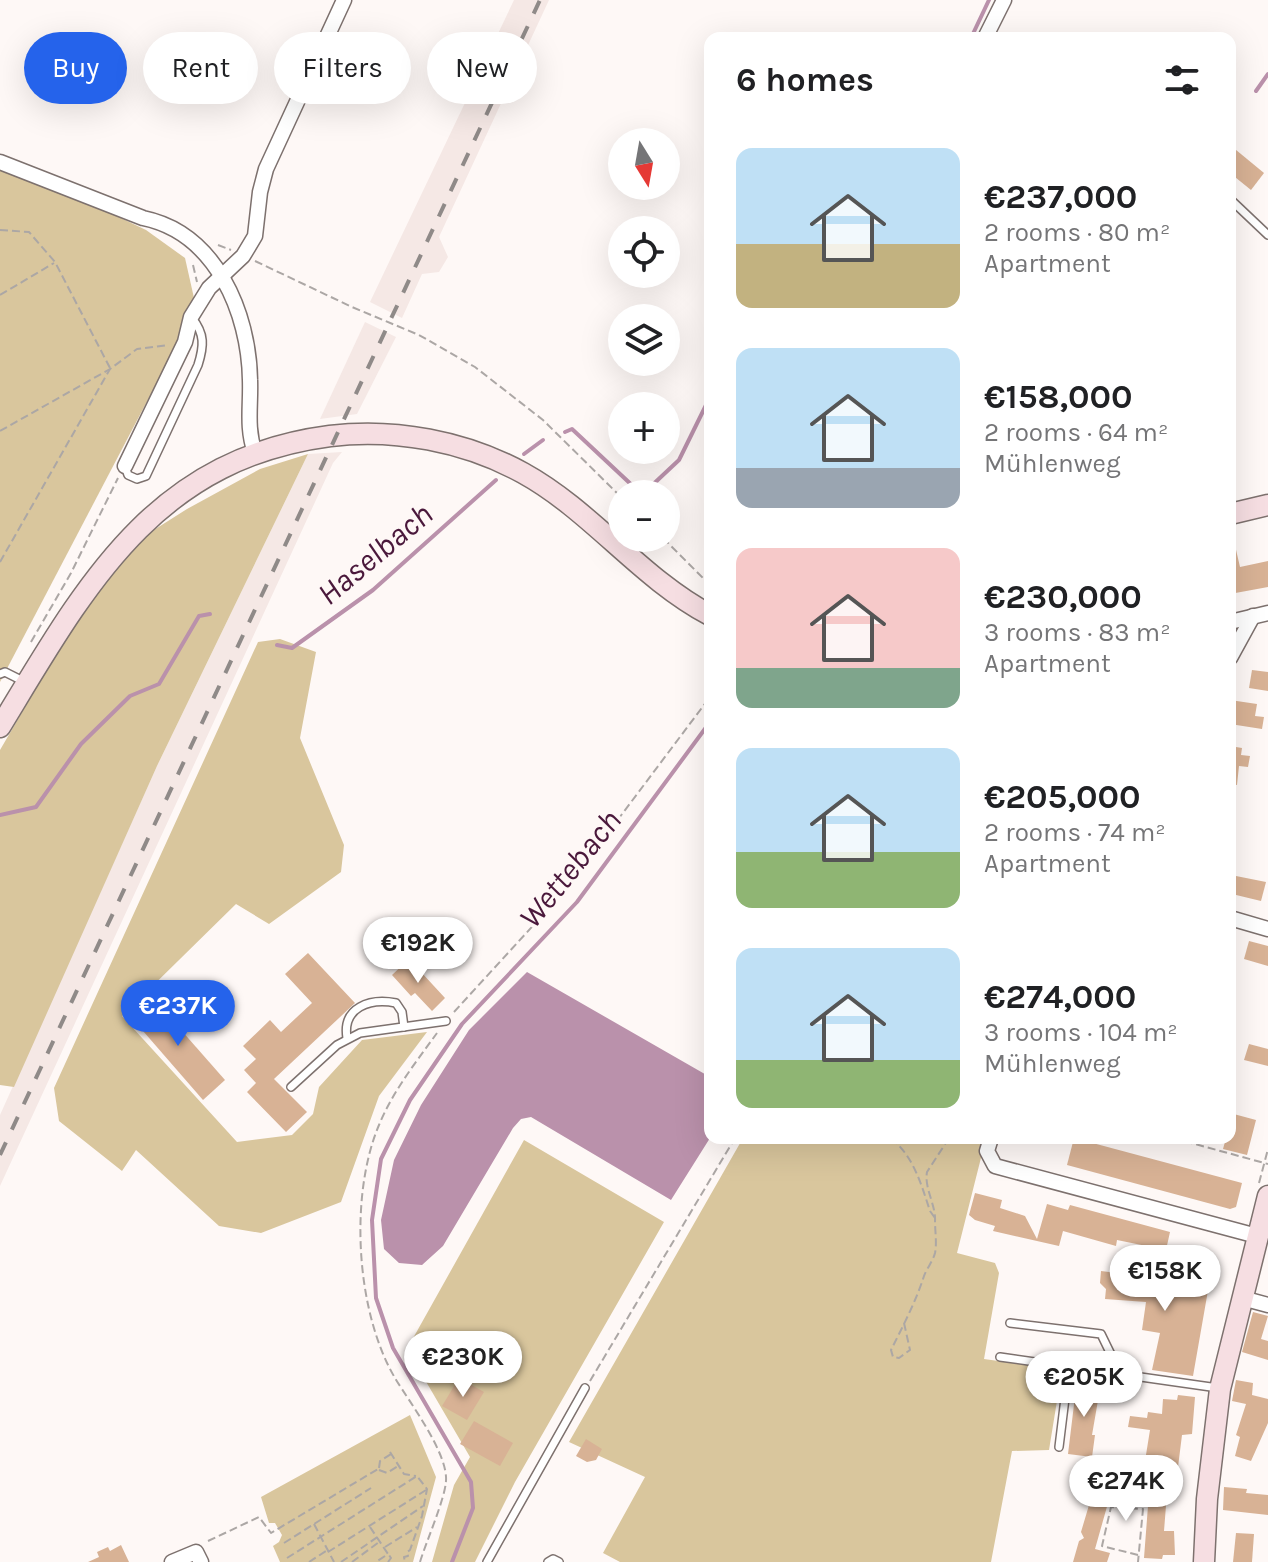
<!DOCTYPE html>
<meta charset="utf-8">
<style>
body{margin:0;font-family:Karla,sans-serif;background:#f6f6f6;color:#202124;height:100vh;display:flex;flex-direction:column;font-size:30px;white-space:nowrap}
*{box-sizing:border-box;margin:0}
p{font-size:26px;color:#757577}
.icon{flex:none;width:44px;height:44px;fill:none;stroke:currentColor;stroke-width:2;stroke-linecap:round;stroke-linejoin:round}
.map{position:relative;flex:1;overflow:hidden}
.sheet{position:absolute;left:704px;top:32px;width:532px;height:1112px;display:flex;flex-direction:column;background:#fff;border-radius:16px;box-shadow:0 8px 32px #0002}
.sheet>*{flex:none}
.banner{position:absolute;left:24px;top:32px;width:560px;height:72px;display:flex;gap:16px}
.needle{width:52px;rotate:169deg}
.controls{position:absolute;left:608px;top:128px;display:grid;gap:16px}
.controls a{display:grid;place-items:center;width:72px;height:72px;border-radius:50%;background:#fff;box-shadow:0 8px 32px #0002;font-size:40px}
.price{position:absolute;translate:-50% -68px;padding:0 18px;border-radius:28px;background:#fff;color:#222;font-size:26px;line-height:52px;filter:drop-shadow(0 2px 4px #0008)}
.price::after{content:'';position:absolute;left:50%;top:48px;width:24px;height:18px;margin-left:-12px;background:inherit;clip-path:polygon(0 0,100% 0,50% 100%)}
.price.current{background:#2563eb;color:#fff}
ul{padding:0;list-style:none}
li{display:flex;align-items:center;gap:24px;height:200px;padding:0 32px}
li span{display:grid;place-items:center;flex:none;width:224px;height:160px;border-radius:16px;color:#555}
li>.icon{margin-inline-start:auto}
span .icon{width:96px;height:96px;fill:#fffc;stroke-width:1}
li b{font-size:34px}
h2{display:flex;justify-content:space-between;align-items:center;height:96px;padding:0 32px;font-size:34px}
.tag{padding:0 28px;border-radius:36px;background:#fff;box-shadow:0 8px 32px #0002;font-size:28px;line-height:72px}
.tag.current{background:#2563eb;color:#fff}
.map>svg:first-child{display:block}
.built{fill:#f5e8e5}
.green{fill:#d9c69d}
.water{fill:#ba91ab}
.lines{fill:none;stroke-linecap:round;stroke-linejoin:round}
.stream{stroke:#ba91ab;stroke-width:4}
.building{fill:#d8b295}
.lane-casing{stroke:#7d716e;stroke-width:10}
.street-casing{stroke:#7d716e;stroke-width:17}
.secondary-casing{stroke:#7d716e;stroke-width:23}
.path{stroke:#aca7a5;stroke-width:2;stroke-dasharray:8 4;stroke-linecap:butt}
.lane{stroke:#fff;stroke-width:7}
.street{stroke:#fff;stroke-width:14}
.secondary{stroke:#f6dee2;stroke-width:20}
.rail{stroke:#8f8a88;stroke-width:4;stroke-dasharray:14 14;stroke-linecap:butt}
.labels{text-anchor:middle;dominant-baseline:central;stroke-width:8;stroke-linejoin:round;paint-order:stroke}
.water-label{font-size:32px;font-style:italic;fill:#4a183b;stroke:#fef8f6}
</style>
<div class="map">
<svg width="1268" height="1562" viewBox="0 0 1268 1562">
<rect width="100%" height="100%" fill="#fef8f6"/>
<g class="built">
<polygon points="514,0 549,0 439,237 448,257 439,272 422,274 402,318 370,302"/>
<polygon points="365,322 396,337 357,414 320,419"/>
<polygon points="342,452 333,463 0,1186 0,1115 157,766 308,454"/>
</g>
<g class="green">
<polygon points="0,167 66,192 146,230 185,258 194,298 176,346 0,682"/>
<polygon points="308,454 157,766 14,1087 0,1085 0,750 80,613 138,540 187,509 260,469"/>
<polygon points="280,639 316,652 300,738 344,845 341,872 269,924 236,904 122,1016 237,1142 292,1135 313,1114 319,1087 362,1040 427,1032 379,1096 341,1202 261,1233 219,1226 136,1150 122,1171 59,1121 54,1088 258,642"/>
<polygon points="743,1138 986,1138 957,1253 995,1263 999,1273 984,1359 1062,1370 1049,1450 1012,1451 991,1562 620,1562 603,1553 645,1477 569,1442"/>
<polygon points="524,1140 664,1222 515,1482 475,1562 432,1562 454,1485 470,1457 407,1349"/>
<polygon points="410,1415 436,1477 413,1562 280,1562 273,1546 279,1542 282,1535 275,1523 269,1523 261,1497"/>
</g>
<polygon class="water" points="527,972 710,1077 710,1138 671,1200 531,1117 521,1119 513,1128 443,1246 422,1265 399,1263 384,1249 381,1220 394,1160 421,1105 469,1030"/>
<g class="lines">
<g class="stream">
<polyline points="971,38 989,0"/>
<polyline points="1256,91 1268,74"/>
<polyline points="565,432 572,429 635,488 647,490 679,460 710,397"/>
<polyline points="524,454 543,440"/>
<polyline points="277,645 292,648 373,590 496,480"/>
<polyline points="0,815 36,807 81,744 130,696 159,684 199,616 210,614"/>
<polyline points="452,1562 473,1508 471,1482 393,1348 376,1298 372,1220 381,1159 410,1100 462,1024 577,902 710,722"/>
</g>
</g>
<g class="building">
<polygon points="1230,145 1264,173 1251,190 1230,173"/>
<polygon points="1234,541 1240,567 1268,561 1268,587 1230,594 1230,542"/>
<polygon points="1252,670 1268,672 1268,691 1249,688"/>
<polygon points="1230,700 1257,704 1255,716 1264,717 1262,729 1230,724"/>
<polygon points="1230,746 1242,748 1241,755 1250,756 1248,767 1239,766 1237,785 1230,784"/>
<polygon points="1236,876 1266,882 1261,901 1232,894"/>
<polygon points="1249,941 1268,946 1268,966 1244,959"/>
<polygon points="308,953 355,1003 274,1079 307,1112 286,1132 247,1092 256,1083 244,1070 256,1059 243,1046 270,1020 281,1032 312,1003 285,974"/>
<polygon points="409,959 445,998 432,1011 415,993 411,996 392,975"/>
<polygon points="152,997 225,1080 203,1100 130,1016"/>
<polygon points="1249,1044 1268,1049 1268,1066 1244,1060"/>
<polygon points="1230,1113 1256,1120 1247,1155 1223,1149 1226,1138 1230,1138"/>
<polygon points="1074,1138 1242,1183 1236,1207 1230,1209 1067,1165"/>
<polygon points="975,1193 1002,1200 1000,1208 1025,1216 1037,1239 1047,1204 1068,1210 1070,1205 1170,1232 1166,1250 1117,1240 1116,1246 1063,1231 1059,1246 993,1231 995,1226 975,1220 969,1215"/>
<polygon points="1117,1269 1164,1272 1164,1276 1210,1279 1193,1376 1152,1370 1160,1333 1142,1330 1146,1302 1105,1299 1106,1289 1100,1283 1101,1271 1117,1273"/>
<polygon points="1253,1312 1268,1316 1261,1339 1268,1341 1268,1360 1242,1352"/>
<polygon points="459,1378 484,1392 467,1420 442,1406"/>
<polygon points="1077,1380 1101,1383 1092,1435 1095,1435 1092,1457 1068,1454"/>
<polygon points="1236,1380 1253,1383 1252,1395 1268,1399 1268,1423 1251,1461 1235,1456 1240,1437 1236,1435 1246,1404 1232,1401"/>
<polygon points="1178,1395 1195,1397 1192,1434 1182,1435 1178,1467 1145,1461 1150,1430 1128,1427 1130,1416 1147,1418 1148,1412 1162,1414 1163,1399 1177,1400"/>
<polygon points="474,1421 513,1443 500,1466 460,1444"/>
<polygon points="586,1439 602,1449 596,1460 587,1462 576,1456"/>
<polygon points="1095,1485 1167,1493 1164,1531 1174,1531 1175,1555 1163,1555 1162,1559 1144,1558 1148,1506 1108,1503 1095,1549 1110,1553 1107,1562 1073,1562 1079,1541 1084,1538 1081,1532"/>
<polygon points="1224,1487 1247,1489 1246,1493 1268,1495 1268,1515 1223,1510"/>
<polygon points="1236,1533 1254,1534 1252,1562 1233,1562"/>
<polygon points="121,1545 129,1562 88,1562 99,1557 97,1552 108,1547 110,1551"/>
</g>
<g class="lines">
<g class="lane-casing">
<g id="lane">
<polyline points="1230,199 1268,235"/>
<path d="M125,466L128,475L137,479L146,476L198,365C204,346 205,334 192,318"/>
<polyline points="0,674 5,672 25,682"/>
<path d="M347,1038C342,1007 370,998 396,1003L402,1012L404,1027"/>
<polyline points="291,1087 337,1045 360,1033 446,1021"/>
<polyline points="1010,1323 1101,1334 1120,1373"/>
<polyline points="1000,1357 1218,1388"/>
<polyline points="1059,1447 1069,1366"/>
<polyline points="487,1562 585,1388"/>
<polyline points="548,1562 553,1559 559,1562"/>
</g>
</g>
<g class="street-casing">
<g id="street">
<polyline points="985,38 1004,0"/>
<path d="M0,162L143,218C216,233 249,313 250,380C251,406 246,427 255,453"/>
<polyline points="125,466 185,342 191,317 209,288 243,256 255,236 260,192 266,169 344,0"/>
<polyline points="1230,622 1268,613"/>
<polyline points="1230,658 1253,616"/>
<polyline points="1230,918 1268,929"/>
<polyline points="991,1138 987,1151 995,1166 1257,1236"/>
<polyline points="1242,1298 1268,1305"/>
<polyline points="172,1562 196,1552 201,1562"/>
</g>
</g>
<g class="secondary-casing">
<g id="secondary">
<polyline points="1230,514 1268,505"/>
<path d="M0,727C84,589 152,459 330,436C394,428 465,441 523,473C592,511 640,578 710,615"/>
<polyline points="1204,1562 1207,1499 1220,1389 1268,1196"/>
</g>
</g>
<g class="path">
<polyline points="0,230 29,232 55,262 110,368"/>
<polyline points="218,245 231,250"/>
<polyline points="255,261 352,307 419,335 475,367 543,420 622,498"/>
<polyline points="193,265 197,282"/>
<polyline points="0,295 54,263"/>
<polyline points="0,431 110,369 137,349 168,345"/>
<polyline points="663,538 710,585"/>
<polyline points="0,562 110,369"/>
<polyline points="31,642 71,573 118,478"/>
<polyline points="454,1012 562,894 710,697"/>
<path d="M891,1138C914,1157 921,1184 930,1211L935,1218"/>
<polyline points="1173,1138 1268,1164"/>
<polyline points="1259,1183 1268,1149"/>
<path d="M904,1323L910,1350L899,1358L893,1357L891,1350C903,1326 916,1301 924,1276C927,1268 933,1261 935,1253C937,1243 935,1231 935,1221C936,1205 924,1188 927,1172L949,1138"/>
<polyline points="590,1381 735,1138"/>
<polyline points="390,1452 404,1474 416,1476"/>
<polyline points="379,1468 380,1461 391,1454"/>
<polyline points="379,1470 387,1473 398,1466"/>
<polyline points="314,1524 334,1562"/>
<polyline points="370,1527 388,1554 376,1562"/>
<polyline points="208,1541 259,1517 271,1533 378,1469"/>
<polyline points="284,1543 371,1488"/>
<polyline points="385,1547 417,1527"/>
<polyline points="328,1552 426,1490"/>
<polyline points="1138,1555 1102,1546 1111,1507 1143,1509 1138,1562"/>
<polyline points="287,1558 417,1476 427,1489 422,1516 410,1550 407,1552 408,1556 404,1557 405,1562"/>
<polyline points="309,1562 326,1551"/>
<polyline points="341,1562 423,1506"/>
<polyline points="352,1562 379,1542"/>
<polyline points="388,1562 391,1558 389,1555"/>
<path d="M420,1562C426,1542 445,1499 446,1481C448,1453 410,1403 395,1378C356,1312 349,1196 379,1125C393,1091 416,1062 437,1033"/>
</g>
<use href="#lane" class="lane"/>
<use href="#street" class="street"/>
<use href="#secondary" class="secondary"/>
<polyline class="rail" points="0,1155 540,0"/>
</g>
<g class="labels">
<g class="water-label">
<text transform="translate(375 554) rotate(-40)">Haselbach</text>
<text transform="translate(570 869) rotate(-51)">Wettebach</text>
</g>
</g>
</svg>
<div class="controls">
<a><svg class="needle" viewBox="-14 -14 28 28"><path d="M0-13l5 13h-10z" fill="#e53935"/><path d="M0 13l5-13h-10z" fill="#757577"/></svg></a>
<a><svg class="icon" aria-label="locate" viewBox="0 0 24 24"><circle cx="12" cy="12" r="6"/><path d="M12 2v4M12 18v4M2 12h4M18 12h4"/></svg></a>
<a><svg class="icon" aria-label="layers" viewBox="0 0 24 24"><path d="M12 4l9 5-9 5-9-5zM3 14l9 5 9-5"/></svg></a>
<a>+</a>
<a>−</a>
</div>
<b class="price" style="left:418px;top:985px">€192K</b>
<b class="price current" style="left:178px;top:1048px">€237K</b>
<b class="price" style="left:1165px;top:1313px">€158K</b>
<b class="price" style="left:463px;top:1399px">€230K</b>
<b class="price" style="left:1084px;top:1419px">€205K</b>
<b class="price" style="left:1126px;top:1523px">€274K</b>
<div class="banner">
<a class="tag current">Buy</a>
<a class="tag">Rent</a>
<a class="tag">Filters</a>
<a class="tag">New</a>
</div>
<section class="sheet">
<h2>6 homes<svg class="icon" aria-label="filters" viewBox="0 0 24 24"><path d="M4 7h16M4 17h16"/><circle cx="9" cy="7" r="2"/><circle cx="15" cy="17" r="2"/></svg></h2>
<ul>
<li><span style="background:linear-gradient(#bfe0f5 60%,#c2b280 0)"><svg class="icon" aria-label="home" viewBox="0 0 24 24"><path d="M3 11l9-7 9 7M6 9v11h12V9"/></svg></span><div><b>€237,000</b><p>2 rooms · 80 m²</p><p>Apartment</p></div></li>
<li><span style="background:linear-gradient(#bfe0f5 75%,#9aa5b1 0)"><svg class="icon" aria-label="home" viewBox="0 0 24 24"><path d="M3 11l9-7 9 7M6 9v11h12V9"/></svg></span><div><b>€158,000</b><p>2 rooms · 64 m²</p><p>Mühlenweg</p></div></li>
<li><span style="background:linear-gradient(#f6c9c9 75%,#7fa58c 0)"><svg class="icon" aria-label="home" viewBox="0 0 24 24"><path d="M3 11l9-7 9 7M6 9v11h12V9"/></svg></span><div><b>€230,000</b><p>3 rooms · 83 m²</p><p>Apartment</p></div></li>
<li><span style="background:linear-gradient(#bfe0f5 65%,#8fb573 0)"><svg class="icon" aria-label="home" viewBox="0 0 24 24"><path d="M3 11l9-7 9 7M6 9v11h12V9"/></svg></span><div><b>€205,000</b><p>2 rooms · 74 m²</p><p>Apartment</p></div></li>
<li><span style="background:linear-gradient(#bfe0f5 70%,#8fb573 0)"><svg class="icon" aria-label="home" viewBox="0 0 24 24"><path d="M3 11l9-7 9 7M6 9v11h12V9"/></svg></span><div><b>€274,000</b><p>3 rooms · 104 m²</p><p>Mühlenweg</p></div></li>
</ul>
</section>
</div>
